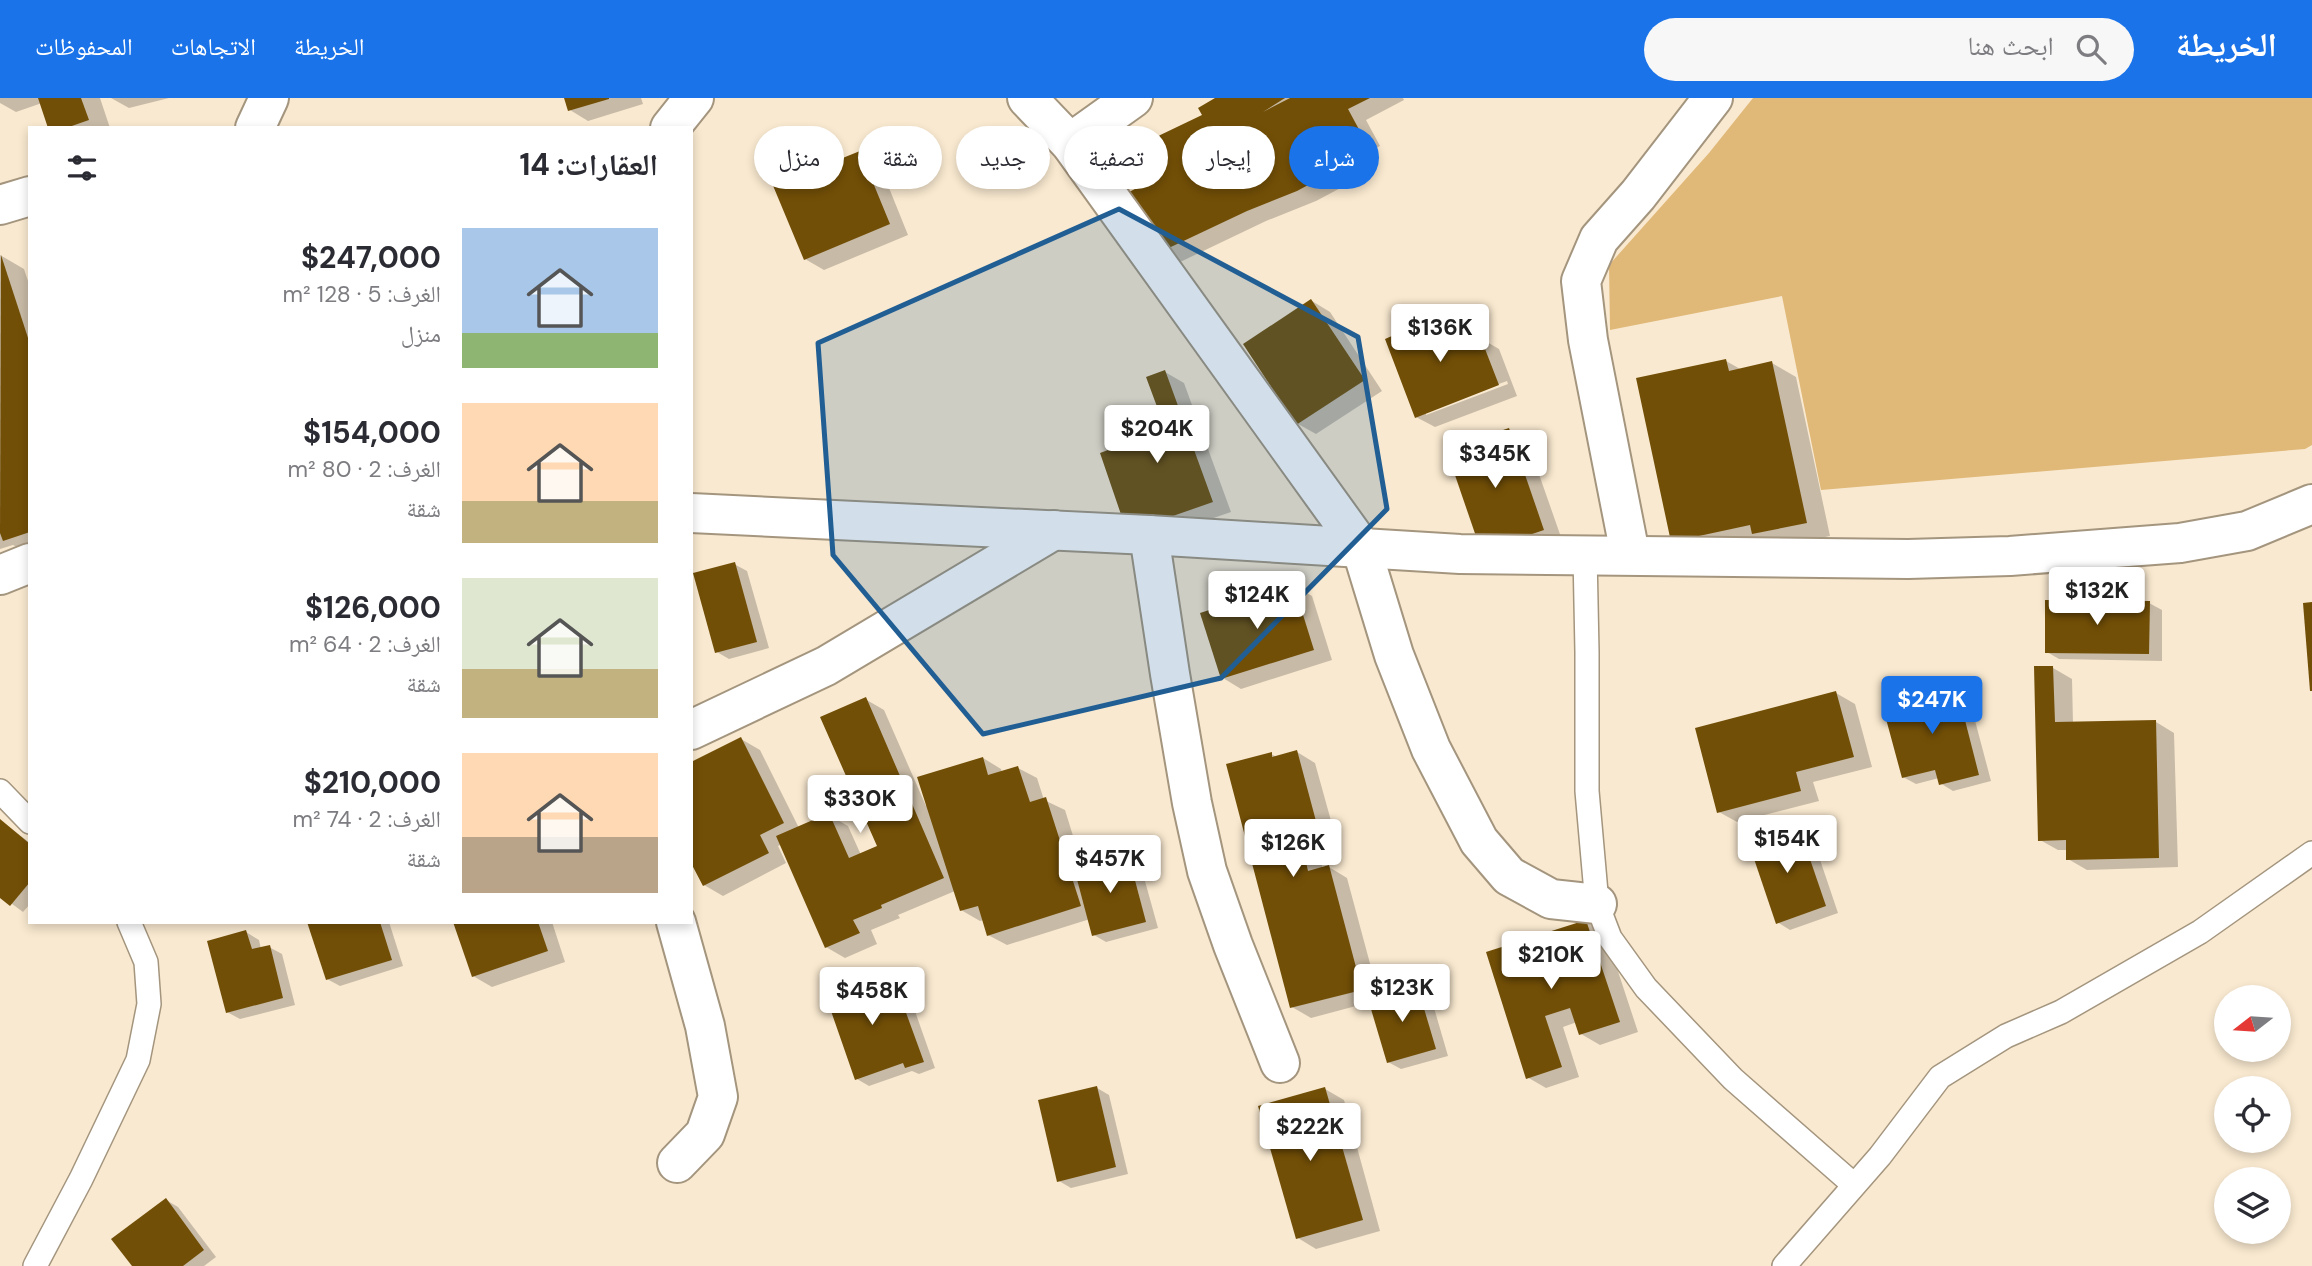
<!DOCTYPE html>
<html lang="ar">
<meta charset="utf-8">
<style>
body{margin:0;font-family:"DM Sans","Noto Naskh Arabic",sans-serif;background:#f7f7f7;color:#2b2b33;direction:rtl;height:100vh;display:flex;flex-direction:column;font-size:26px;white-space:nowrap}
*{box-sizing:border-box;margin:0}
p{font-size:23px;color:#7c7c81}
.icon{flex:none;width:38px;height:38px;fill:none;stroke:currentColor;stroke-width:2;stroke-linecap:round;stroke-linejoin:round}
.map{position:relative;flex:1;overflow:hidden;direction:ltr}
.panel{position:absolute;left:28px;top:28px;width:665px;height:798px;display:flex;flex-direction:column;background:#fff;border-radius:0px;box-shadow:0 4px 10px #0003;direction:rtl}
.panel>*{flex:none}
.hud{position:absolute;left:714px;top:28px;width:665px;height:63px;direction:rtl;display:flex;gap:14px}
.needle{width:46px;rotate:253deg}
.buttons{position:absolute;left:2214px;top:887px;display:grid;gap:14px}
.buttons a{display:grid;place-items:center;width:77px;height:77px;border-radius:50%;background:#fff;box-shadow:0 4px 10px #0003;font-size:35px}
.price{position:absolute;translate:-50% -60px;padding:0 16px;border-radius:7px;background:#fff;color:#222;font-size:23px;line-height:46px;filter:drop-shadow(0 2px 4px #0008)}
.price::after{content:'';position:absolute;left:50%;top:42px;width:21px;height:16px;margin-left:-10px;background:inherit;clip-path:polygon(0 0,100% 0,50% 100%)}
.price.active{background:#1a73e8;color:#fff}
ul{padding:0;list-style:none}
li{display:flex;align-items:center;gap:21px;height:175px;padding:0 35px}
li span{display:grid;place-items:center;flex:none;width:196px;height:140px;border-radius:0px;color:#555}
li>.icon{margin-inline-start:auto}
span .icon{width:84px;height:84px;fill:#fffc;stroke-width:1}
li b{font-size:30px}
h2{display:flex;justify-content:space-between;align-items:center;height:84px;padding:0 35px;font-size:30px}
.chip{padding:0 24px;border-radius:32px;background:#fff;box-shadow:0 4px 10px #0003;font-size:24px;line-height:63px}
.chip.active{background:#1a73e8;color:#fff}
header{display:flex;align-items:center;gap:42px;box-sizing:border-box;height:98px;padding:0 35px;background:#1a73e8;color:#fff}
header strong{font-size:33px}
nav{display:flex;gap:38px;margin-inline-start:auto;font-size:24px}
.search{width:490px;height:63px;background:#f7f7f7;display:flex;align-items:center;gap:18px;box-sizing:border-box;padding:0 24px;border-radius:38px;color:#7c7c81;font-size:26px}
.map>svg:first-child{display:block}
.green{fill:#e0b878}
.shadow{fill:#0003;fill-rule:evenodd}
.building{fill:#724f07}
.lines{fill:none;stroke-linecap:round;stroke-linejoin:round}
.service-casing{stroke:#a4957e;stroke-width:26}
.minor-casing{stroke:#a4957e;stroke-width:42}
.service{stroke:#fff;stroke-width:23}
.minor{stroke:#fff;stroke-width:38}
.marked{fill:#205e94;fill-opacity:0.2;stroke:#205e94;stroke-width:5;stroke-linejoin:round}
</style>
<header>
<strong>الخريطة</strong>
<div class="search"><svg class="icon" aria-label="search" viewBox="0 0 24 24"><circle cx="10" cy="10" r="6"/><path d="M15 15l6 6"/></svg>ابحث هنا</div>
<nav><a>الخريطة</a><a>الاتجاهات</a><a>المحفوظات</a></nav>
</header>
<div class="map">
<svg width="2312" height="1168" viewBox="0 0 2312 1168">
<rect width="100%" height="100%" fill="#f9e9d0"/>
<polygon class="green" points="1753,0 2312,0 2312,347 2305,351 1821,392 1782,198 1610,232 1609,167 1709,55"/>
<g class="shadow">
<polygon points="0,0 100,0 110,30 50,30 42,5 16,14 0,5"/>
<polygon points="111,0 169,0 129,10"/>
<polygon points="566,0 641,0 643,6 588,23 570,12"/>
<polygon points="1219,0 1403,0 1404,2 1366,22 1380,48 1356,61 1365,77 1316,103 1266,123 1176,166 1157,155 1148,87"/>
<polygon points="860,54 879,65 908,137 824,172 805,161 788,58 807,69 810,75"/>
<polygon points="0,157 24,171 30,189 28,455 13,447 0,451"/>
<polygon points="1312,203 1330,214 1382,293 1316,336 1298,326"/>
<path d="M1452,214L1470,225L1476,241L1480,240L1499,251L1517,298L1435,329L1416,319ZM1507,283L1508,286L1426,317V313Z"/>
<polygon points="1726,263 1742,272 1772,265 1796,279 1830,438 1777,449 1673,443"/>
<polygon points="1165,274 1184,285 1231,414 1147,443 1141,342 1161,315"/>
<polygon points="1508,331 1527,342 1562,442 1502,463"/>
<polygon points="734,466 747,473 769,550 729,561 717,554"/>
<polygon points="1293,487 1312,498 1332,562 1241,591 1223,580"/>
<polygon points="2149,505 2162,512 2162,563 2059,561 2047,554"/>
<polygon points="2053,570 2072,581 2073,626 2156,624 2174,635 2178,769 2087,772 2068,761 2068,752 2058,752 2040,742"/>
<polygon points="1955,589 1968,596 1991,683 1953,693 1940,685 1939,680 1916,686 1903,679"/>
<polygon points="1836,595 1855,606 1872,669 1813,684 1819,703 1737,724 1719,714"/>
<polygon points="865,601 884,612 926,708 983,660 1001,671 1002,674 1018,670 1037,680 1044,702 1065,712 1083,770 1128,757 1140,765 1158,830 1106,844 1094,837 1090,821 1007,847 988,837 984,822 980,823 961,812 955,793 898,817 900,820 871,832 877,846 845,860 826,849 782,746 778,748 786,765 723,798 704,787 741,641 760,652 799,730 829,717 848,728 861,757 879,749"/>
<polygon points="1297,654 1315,665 1338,748 1318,753 1323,771 1329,769 1347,780 1379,899 1417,889 1430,896 1448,958 1401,971 1388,964 1371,904 1311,920 1292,909 1271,656 1277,659"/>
<polygon points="0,722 30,745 30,806 23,814 0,797"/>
<polygon points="1799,731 1812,738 1838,815 1790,832 1777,824"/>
<polygon points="312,824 389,824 403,868 340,888 327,881"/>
<polygon points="455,824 552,824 565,864 492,889 473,878"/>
<polygon points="1586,824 1605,834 1638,934 1600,947 1581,936 1577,924 1563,929 1579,979 1546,990 1527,979 1489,856"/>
<polygon points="246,834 259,842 261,851 269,849 282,856 295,907 240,921 227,914"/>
<polygon points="867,877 880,884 885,897 897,892 910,899 935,970 919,976 912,973 869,988 857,981"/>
<polygon points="1097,990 1109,997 1128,1076 1071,1090 1059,1083"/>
<polygon points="1325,991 1344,1002 1380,1133 1316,1151 1298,1140"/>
<polygon points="166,1102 178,1109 216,1159 204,1168 134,1168"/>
</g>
<g class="building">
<polygon points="38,0 81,0 89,22 66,30 48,30"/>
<polygon points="564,0 609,0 609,1 568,13"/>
<polygon points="1215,0 1285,0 1263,14 1290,0 1370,0 1348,11 1362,37 1339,50 1347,66 1297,93 1247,113 1156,156 1127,95 1145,86 1129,52 1202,17 1198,10"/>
<polygon points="860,53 890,126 804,162 764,66 789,56 798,78"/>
<polygon points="1,157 30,246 30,434 3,443 0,435"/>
<polygon points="1311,201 1365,282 1296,327 1243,246"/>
<polygon points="1452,212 1464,244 1480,238 1499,287 1415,320 1385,241"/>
<polygon points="1726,261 1729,273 1772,263 1807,425 1752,436 1750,427 1671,444 1636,280"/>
<polygon points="1165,272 1213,404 1127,434 1100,355 1138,341 1132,323 1159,314 1146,279"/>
<polygon points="1509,330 1544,432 1481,453 1446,351"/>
<polygon points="735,464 757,544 715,555 693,475"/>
<polygon points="1293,485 1314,552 1221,581 1200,515"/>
<polygon points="2045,502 2150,503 2149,556 2045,555"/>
<polygon points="2312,504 2312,593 2310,593 2303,505"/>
<polygon points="2034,568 2053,568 2055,624 2156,622 2159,760 2066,762 2066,742 2038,743"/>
<polygon points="1956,587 1979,677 1939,687 1935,672 1902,680 1882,606"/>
<polygon points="1836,593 1854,659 1796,674 1801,693 1717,715 1695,630"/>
<polygon points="866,599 944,780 881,807 882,810 853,822 860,835 825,850 776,738 829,715 849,760 877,748 820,619"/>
<polygon points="741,639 784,725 760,737 769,755 703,788 691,765 691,664"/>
<polygon points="1297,652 1320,738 1301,742 1308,773 1329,767 1362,892 1290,910 1226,666 1272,654 1272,659"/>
<polygon points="983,659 988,677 1018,668 1030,704 1046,699 1081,808 987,838 978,808 960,813 917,679"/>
<polygon points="0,721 30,746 30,784 10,808 0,800"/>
<polygon points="1799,729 1826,808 1776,826 1749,746"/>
<polygon points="1128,756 1146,824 1092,838 1074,770"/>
<polygon points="1586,822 1620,924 1579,937 1570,910 1545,918 1562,969 1526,981 1486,854"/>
<polygon points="307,824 380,824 392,862 326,882"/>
<polygon points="453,824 538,824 548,853 472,879"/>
<polygon points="246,832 252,851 270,847 283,900 226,915 207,843"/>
<polygon points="868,875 876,898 897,890 924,964 905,970 903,965 855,982 823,890"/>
<polygon points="1417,887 1436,951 1387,965 1368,901"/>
<polygon points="1097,988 1116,1069 1057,1084 1038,1002"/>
<polygon points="1325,989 1363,1122 1296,1141 1258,1008"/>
<polygon points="166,1100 204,1152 183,1168 132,1168 111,1141"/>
</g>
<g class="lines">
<g class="service-casing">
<g id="service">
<polyline points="1585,456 1587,554 1587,693 1597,806 1610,840 1646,890 1733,981 1854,1087"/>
<polyline points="0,693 30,724"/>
<polyline points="35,1168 81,1081 138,962 149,906 146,864 129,824"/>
<polyline points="1784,1168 1880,1058 1940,979 2006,938 2061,914 2200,834 2312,755"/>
</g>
</g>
<g class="minor-casing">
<g id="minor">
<polyline points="1027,0 1070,45 1361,449 1394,557 1431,651 1479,743 1509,778 1551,801 1597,806"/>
<polyline points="255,30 269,0"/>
<polyline points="670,30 694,0"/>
<polyline points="1070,45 1133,0"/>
<polyline points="0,107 30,98"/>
<polyline points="691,415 1149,437 1460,456 1908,461 2010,458 2180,445 2247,433 2312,406"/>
<polyline points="1149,437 1170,576 1192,705 1207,773 1233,847 1280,965"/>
<polyline points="1630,456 1588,242 1581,183 1599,141 1638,97 1713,0"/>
<polyline points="0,477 30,465"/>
<polyline points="691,632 826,568 1054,432"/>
<polyline points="676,824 705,928 718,999 705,1036 677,1065"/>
</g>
</g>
<use href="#service" class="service"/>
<use href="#minor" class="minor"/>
</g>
<path class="marked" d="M1119,111L1358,239L1387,411L1221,580L983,636L833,457L818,245Z"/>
</svg>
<div class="buttons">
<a><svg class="needle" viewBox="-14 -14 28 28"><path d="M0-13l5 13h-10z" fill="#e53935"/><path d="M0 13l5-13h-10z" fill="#7c7c81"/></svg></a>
<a><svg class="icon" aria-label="locate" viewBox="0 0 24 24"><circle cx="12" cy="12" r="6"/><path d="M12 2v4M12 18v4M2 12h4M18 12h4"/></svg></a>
<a><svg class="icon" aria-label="layers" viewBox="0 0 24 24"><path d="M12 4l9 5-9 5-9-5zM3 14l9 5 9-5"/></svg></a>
</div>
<b class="price" style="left:1440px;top:266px">$136K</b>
<b class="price" style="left:1157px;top:367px">$204K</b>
<b class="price" style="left:1495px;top:392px">$345K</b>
<b class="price" style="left:2097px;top:529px">$132K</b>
<b class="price" style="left:1257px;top:533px">$124K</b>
<b class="price active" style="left:1932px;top:638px">$247K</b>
<b class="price" style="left:860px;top:737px">$330K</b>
<b class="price" style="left:1787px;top:777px">$154K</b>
<b class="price" style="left:1293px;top:781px">$126K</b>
<b class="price" style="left:1110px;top:797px">$457K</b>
<b class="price" style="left:1551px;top:893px">$210K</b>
<b class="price" style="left:1402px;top:926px">$123K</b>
<b class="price" style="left:872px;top:929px">$458K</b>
<b class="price" style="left:1310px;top:1065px">$222K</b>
<div class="hud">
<a class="chip active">شراء</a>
<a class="chip">إيجار</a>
<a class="chip">تصفية</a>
<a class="chip">جديد</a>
<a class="chip">شقة</a>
<a class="chip">منزل</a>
</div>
<section class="panel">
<h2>العقارات: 14<svg class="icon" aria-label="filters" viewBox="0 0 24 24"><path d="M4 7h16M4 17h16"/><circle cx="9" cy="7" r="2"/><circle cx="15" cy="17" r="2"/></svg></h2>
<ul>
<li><span style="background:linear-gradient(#a9c7e8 75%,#8fb573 0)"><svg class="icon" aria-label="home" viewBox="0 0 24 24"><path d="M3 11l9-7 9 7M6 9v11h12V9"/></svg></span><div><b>$247,000</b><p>الغرف: 5 · 128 m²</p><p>منزل</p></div></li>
<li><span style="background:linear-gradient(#ffd9b3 70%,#c2b280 0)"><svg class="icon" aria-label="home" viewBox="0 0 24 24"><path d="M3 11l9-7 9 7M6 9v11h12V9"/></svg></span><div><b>$154,000</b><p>الغرف: 2 · 80 m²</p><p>شقة</p></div></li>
<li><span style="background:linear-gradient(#dfe7d0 65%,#c2b280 0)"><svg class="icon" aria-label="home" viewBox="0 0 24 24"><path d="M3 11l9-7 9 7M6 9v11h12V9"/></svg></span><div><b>$126,000</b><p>الغرف: 2 · 64 m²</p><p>شقة</p></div></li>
<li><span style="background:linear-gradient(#ffd9b3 60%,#b9a48a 0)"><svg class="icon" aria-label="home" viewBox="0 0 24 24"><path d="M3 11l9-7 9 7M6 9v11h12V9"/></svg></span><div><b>$210,000</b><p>الغرف: 2 · 74 m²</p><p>شقة</p></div></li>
</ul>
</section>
</div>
